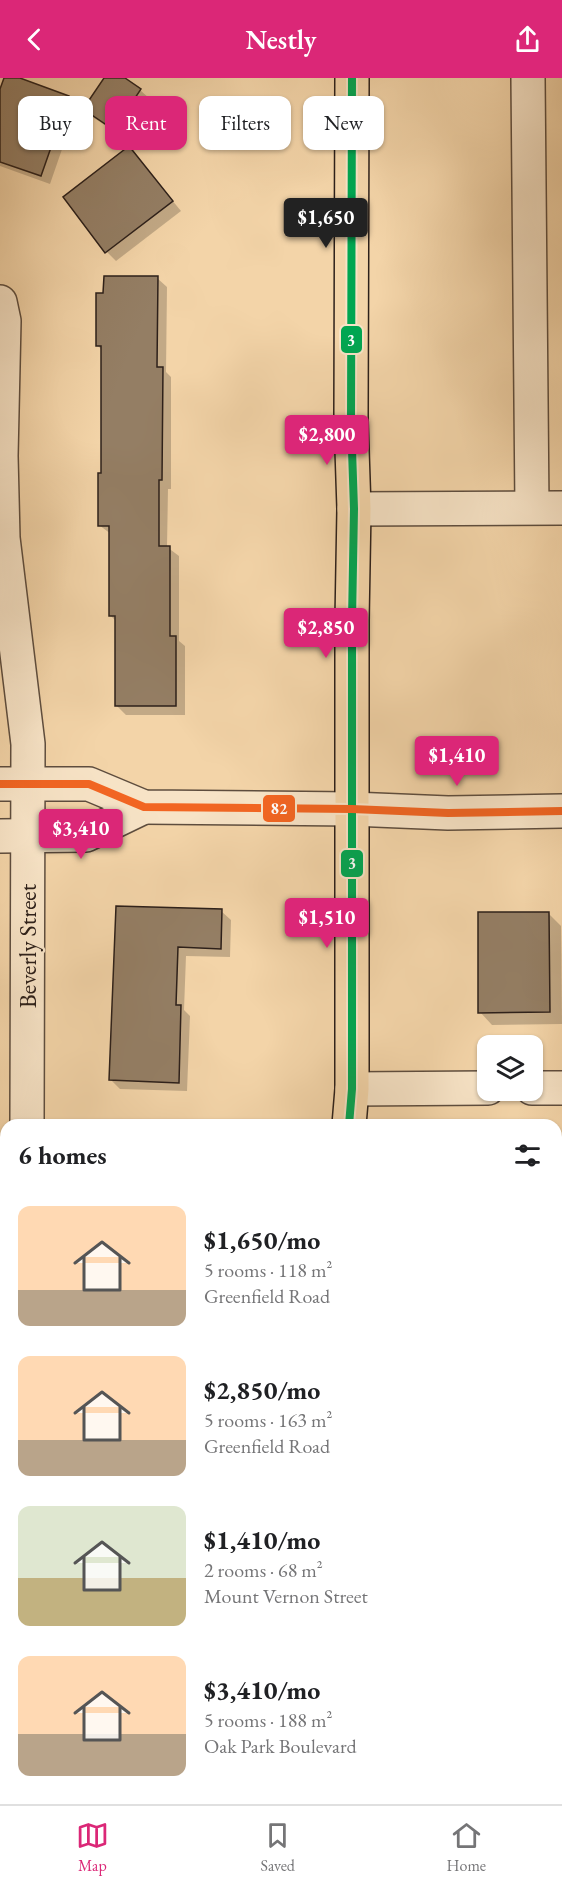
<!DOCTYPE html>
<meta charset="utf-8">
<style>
body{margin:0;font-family:"EB Garamond",serif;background:#f2f2f2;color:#202124;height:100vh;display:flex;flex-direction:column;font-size:22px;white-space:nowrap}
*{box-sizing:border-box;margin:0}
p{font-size:20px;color:#757577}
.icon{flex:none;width:33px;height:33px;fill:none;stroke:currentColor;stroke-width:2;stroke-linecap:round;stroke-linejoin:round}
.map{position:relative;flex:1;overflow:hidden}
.drawer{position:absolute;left:0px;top:1041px;width:562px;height:686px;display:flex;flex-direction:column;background:#fff;border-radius:18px 18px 0 0;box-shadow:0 2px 4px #0004}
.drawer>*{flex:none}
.hud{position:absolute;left:18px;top:18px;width:526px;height:54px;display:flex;gap:12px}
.controls{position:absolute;left:477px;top:957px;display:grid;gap:12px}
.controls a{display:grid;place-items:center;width:66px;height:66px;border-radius:12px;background:#fff;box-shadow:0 2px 4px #0004;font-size:30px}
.price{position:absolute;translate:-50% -51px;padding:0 14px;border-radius:6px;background:#db2777;color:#fff;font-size:20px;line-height:39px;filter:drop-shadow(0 2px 3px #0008)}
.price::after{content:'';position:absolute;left:50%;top:36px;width:18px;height:14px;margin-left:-9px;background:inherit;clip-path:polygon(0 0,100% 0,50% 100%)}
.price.on{background:#222;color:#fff}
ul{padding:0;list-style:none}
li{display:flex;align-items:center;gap:18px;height:150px;padding:0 18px}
li span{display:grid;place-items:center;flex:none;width:168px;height:120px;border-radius:12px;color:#555}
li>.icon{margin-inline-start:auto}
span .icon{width:72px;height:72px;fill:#fffc;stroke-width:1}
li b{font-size:26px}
h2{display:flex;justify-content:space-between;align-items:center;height:72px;padding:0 18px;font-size:26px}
.pill{padding:0 21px;border-radius:12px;background:#fff;box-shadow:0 2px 4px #0004;font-size:21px;line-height:54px}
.pill.on{background:#db2777;color:#fff}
header{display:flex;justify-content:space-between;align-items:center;height:78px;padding:0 18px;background:#db2777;color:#fff;font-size:27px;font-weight:600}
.tab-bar{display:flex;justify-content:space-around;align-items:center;height:84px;border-top:2px solid #e0e0e0;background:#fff;font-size:16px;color:#757577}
.tab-bar a{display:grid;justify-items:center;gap:3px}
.tab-bar .on{color:#db2777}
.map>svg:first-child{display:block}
.shadow{fill:#0003}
.building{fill:#947e64;stroke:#2d201a;stroke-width:1.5}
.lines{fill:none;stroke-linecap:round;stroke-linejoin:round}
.minor-casing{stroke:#5e4d3e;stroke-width:36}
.major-casing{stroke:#2d201a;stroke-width:36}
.minor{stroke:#f7e3c6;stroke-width:33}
.major{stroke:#f3d4a8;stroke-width:33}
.bus-1-casing{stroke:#f7e3c6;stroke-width:12}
.bus-2-casing{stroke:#f7e3c6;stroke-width:12}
.bus-1{stroke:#00a651;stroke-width:8}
.bus-2{stroke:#f26522;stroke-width:8}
.labels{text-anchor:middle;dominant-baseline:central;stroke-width:4.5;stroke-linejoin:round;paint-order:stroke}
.street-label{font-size:24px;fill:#2d201a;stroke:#f7e3c6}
.line-badge{stroke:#f7e3c6;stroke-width:2}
.badge-label{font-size:16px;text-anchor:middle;font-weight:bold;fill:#fff}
</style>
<header><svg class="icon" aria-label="back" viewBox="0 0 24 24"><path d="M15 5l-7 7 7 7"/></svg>Nestly<svg class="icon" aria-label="share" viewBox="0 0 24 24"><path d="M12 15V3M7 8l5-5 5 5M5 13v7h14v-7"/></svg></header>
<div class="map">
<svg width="562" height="1726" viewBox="0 0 562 1726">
<rect width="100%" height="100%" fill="#f3d4a8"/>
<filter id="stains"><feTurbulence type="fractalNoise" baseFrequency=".00333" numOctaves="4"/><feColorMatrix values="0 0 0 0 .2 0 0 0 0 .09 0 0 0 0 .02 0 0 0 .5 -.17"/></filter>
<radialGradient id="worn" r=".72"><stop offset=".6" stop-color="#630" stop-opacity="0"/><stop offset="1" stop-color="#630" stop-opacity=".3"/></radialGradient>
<g class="shadow">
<polygon points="6,0 15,0 69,19 77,28 50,106 0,88 0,11 2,11"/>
<polygon points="106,0 122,0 140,12 150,21 124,60 94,40 85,31"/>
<polygon points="129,70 181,133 116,183 107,174"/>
<polygon points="157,200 167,209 166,294 171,299 171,411 168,411 167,469 179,478 179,563 185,568 185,637 126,637 117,628 117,544 110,537 111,456 99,447 102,396 103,273 98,268 105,216"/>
<polygon points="117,830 221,833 231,842 230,879 186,878 184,932 190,938 187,1013 120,1011 111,1002"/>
<polygon points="549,836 561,848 562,946 492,947 480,934"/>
<polygon points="556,1457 562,1459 562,1711 556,1711"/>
<polygon points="82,1720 153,1720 151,1726 80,1726"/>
</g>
<g class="building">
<polygon points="4,0 20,0 69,18 41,98 0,84 0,11"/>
<polygon points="104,0 125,0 141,11 114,52 83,31"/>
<polygon points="129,68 173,123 105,175 63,119"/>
<polygon points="104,198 158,198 157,289 163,289 162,402 159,402 159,468 170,468 170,558 176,558 176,628 115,628 115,538 109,538 109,448 98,448 98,395 101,395 101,268 96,268 96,215 103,215"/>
<polygon points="116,828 222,831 221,871 178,869 176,927 181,927 179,1005 109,1002"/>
<polygon points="478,834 549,834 550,934 478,935"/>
</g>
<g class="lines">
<g class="minor-casing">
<g id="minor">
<polyline points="528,0 532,429"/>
<polyline points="0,224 4,243 1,378 3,460 28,666 27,1047"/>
<polyline points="354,431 562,430"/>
<polyline points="0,706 89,706 144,729 352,731 448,735 562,733"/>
<polyline points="0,758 86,757 144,729"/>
<polyline points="532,1010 562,1010"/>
<polyline points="352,1011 488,1010"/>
<polyline points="0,1160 6,1160"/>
<polyline points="556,1211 562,1211"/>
<polyline points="556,1310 562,1310"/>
<polyline points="556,1410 562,1410"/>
<polyline points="0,1670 6,1648"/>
</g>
</g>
<g class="major-casing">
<g id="major">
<polyline points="349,1047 352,1011 352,542 354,431 351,342 352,0"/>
<polyline points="352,1720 352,1726"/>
</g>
</g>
<use href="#minor" class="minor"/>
<use href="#major" class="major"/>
<g class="bus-1-casing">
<polyline id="bus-1" points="349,1047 352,1011 352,542 354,431 351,342 352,0"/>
</g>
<g class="bus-2-casing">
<polyline id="bus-2" points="0,706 89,706 144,729 352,731 448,735 562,733"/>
</g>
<use href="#bus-1" class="bus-1"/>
<use href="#bus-2" class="bus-2"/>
</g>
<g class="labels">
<g class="street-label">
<text transform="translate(27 868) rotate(-90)">Beverly Street</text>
</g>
</g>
<g class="line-badge">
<rect x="340" y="247" width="23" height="29" rx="6" fill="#00a651"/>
<rect x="262" y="716" width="34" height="29" rx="6" fill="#f26522"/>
<rect x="340" y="771" width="24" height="29" rx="6" fill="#00a651"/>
</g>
<g class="badge-label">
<text x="351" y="268">3</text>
<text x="279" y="736">82</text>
<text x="352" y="791">3</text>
</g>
<rect width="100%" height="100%" filter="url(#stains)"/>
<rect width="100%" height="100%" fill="url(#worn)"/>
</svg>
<div class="controls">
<a><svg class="icon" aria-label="layers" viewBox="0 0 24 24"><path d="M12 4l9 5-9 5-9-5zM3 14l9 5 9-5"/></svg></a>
</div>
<b class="price on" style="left:326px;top:171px">$1,650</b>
<b class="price" style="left:327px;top:388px">$2,800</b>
<b class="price" style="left:326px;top:581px">$2,850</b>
<b class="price" style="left:457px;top:709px">$1,410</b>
<b class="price" style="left:81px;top:782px">$3,410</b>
<b class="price" style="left:327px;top:871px">$1,510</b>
<div class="hud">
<a class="pill">Buy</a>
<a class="pill on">Rent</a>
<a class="pill">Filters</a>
<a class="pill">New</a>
</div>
<section class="drawer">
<h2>6 homes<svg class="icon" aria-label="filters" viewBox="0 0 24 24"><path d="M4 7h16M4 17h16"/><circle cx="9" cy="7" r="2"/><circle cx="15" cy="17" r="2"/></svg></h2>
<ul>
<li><span style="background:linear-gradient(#ffd9b3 70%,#b9a48a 0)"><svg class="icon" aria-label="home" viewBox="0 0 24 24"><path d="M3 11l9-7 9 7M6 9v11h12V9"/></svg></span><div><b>$1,650/mo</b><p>5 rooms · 118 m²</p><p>Greenfield Road</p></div></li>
<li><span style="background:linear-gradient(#ffd9b3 70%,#b9a48a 0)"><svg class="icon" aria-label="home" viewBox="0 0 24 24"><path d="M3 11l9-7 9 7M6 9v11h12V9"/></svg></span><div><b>$2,850/mo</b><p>5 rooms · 163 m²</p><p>Greenfield Road</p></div></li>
<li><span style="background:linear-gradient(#dfe7d0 60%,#c2b280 0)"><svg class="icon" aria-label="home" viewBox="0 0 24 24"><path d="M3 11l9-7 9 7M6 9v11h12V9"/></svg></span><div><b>$1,410/mo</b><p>2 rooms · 68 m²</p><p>Mount Vernon Street</p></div></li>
<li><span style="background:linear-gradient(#ffd9b3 65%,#b9a48a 0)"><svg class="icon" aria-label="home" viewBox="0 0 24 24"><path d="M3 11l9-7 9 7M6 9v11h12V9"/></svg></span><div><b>$3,410/mo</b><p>5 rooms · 188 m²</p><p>Oak Park Boulevard</p></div></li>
</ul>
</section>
</div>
<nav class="tab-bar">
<a class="on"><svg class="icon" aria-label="map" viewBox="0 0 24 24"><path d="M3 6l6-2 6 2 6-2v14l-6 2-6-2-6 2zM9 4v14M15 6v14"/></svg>Map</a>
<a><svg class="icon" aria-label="saved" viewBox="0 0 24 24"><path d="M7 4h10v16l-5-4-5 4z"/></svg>Saved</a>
<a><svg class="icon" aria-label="home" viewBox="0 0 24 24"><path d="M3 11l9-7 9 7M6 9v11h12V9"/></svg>Home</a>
</nav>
